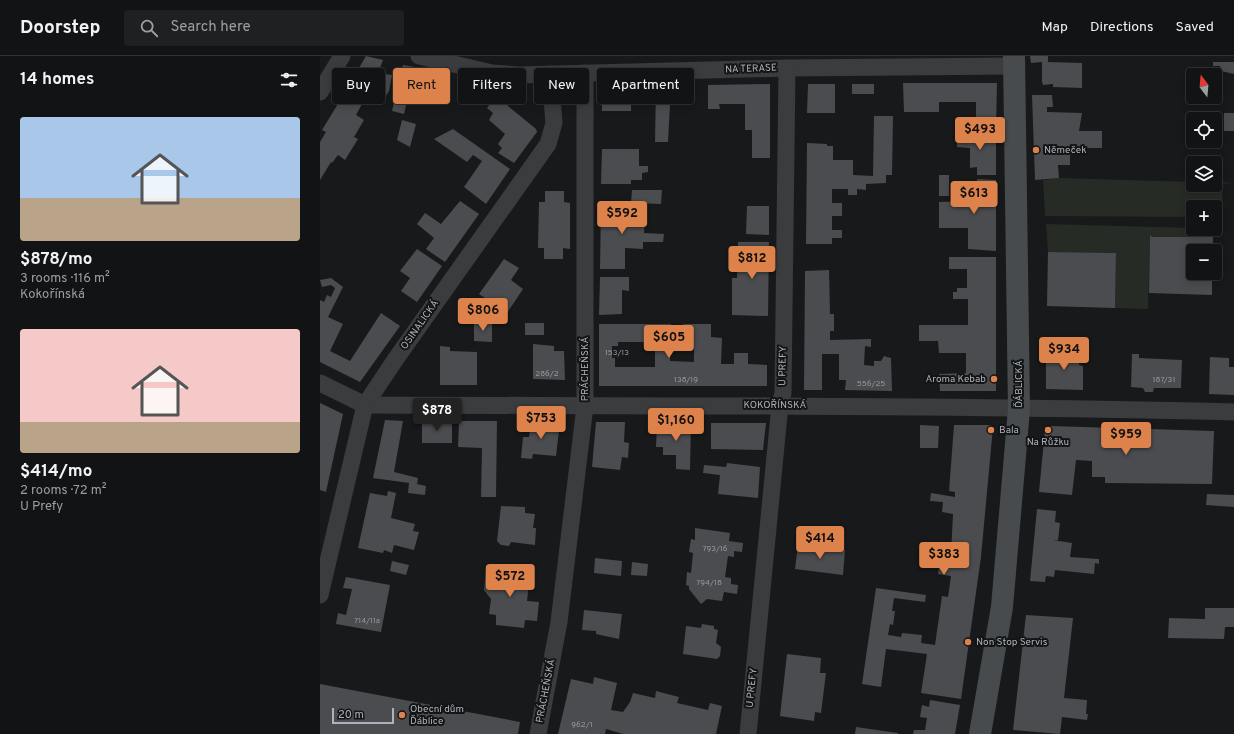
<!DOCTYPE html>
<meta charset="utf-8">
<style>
body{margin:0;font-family:Overpass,sans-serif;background:#1f2022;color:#f1f3f6;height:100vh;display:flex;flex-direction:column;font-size:15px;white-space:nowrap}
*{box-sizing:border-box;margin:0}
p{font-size:13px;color:#9c9ea0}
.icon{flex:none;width:22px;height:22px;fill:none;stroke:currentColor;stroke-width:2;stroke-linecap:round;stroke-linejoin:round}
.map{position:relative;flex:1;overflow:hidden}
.panel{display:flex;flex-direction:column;background:#121314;width:320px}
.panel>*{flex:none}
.hud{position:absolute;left:12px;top:12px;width:380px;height:36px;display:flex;gap:8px}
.needle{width:26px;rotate:344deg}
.tools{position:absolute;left:866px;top:12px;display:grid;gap:8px}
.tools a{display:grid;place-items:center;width:36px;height:36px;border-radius:4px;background:#121314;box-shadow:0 2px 10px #0003,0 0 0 1px #313234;font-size:20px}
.scale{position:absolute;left:12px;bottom:10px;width:62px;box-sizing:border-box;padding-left:4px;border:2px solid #acb3b8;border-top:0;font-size:11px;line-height:14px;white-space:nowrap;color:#acb3b8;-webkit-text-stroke:3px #131415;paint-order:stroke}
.price{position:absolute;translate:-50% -34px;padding:0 9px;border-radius:4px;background:#de824c;color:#111;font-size:13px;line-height:26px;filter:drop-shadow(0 1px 2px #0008)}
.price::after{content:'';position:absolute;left:50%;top:24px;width:12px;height:9px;margin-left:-6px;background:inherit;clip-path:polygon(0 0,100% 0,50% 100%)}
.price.selected{background:#222;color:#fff}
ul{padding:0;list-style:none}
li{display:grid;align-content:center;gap:8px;height:212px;padding:0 20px}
li span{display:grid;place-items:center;height:124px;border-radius:4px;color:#555}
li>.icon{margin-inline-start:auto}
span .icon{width:72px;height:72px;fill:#fffc;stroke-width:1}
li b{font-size:17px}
h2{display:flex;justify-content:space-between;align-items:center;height:48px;padding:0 20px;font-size:17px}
.chip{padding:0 14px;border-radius:4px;background:#121314;box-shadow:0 2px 10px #0003,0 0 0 1px #313234;font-size:14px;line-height:36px}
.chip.selected{background:#de824c;color:#111}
header{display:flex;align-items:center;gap:24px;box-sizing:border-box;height:56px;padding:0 20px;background:#121314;border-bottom:1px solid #313234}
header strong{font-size:19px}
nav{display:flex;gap:22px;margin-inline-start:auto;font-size:14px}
.search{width:280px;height:36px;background:#1f2022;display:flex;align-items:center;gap:10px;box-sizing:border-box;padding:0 14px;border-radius:4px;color:#9c9ea0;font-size:15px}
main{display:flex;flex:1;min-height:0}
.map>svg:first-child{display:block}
.green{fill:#262c25}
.building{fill:#4a4c4f;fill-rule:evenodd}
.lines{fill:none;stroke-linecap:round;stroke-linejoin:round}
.minor{stroke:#3a3c3e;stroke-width:17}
.secondary{stroke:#484b4e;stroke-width:22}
.poi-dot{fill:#de824c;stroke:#131415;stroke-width:1.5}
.labels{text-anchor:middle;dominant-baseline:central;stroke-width:4;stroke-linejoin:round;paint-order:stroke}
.number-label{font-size:8px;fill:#94999e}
.street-label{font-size:10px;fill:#acb3b8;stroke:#131415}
.poi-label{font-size:10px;fill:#acb3b8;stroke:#131415;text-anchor:start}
</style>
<header>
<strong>Doorstep</strong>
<div class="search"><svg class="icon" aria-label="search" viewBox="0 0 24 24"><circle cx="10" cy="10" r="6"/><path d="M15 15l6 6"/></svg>Search here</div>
<nav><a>Map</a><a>Directions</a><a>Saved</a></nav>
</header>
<main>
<section class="panel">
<h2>14 homes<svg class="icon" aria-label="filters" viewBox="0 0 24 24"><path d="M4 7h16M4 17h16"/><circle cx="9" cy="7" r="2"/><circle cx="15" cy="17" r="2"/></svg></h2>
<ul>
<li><span style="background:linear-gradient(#a9c7e8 65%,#b9a48a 0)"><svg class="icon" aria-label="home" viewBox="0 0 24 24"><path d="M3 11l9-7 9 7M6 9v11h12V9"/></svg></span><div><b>$878/mo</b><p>3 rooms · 116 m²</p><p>Kokořínská</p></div></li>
<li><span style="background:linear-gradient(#f6c9c9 75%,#b9a48a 0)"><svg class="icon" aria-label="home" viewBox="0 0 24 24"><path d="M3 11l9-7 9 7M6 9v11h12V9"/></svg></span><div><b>$414/mo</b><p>2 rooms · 72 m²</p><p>U Prefy</p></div></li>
</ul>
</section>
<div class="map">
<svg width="914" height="678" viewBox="0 0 914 678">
<rect width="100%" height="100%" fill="#18191a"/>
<g class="green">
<polygon points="739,122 873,126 873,129 895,129 895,126 914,127 902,128 903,161 895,161 895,151 873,151 873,161 725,160 723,124"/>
<polygon points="726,168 873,172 883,173 883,181 832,181 830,179 828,253 795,252 796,197 728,196"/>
</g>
<g class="building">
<polygon points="46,0 63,4 60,12 65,13 64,18 72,19 69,35 64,43 32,24"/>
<polygon points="710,0 728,0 728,6 762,7 762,32 733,31 733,28 723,29 722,26 722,6 711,7"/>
<polygon points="893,6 914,6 914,18 901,15 900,10 893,10"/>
<polygon points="83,9 95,11 84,58 72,55"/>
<polygon points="583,27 677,27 676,71 656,71 656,46 619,46 619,56 584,56"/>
<polygon points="450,28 450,102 432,102 432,74 425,74 425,48 399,48 400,53 388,53 388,29"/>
<polygon points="488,28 515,28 515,57 487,57"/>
<rect x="532" y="28" width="22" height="10"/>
<polygon points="351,29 348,86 335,86 336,30"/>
<polygon points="282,30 311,31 311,55 282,55"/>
<polygon points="24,38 42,48 36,59 44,64 34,81 38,83 25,104 18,99 12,107 11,106 0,124 0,86 6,76 2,74"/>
<polygon points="712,39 732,39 733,51 727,51 727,56 762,57 759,75 782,75 782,92 760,92 760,96 750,96 750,109 738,109 739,122 715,124"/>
<polygon points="176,40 216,73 217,76 194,107 178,97 182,92 178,88 185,78 169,64 173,57 167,52"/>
<rect x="904" y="57" width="10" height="18"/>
<polygon points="554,60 573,60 572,119 566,119 566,127 546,128 546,134 537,133 537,139 528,139 528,133 512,133 512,147 522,147 522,160 512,160 512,174 522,174 522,182 512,182 512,188 486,188 487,87 507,88 507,90 513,90 513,104 533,104 533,119 553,120"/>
<polygon points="82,64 96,68 90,91 77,84"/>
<polygon points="133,73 190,113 166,148 144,131 162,105 153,99 147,106 114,83"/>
<polygon points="637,77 676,77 676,119 657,119 657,111 650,112 650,92 637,91"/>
<polygon points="282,93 319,93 319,110 328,110 328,116 322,117 322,124 311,124 311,128 281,128"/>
<rect x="619" y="119" width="10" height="21"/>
<polygon points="657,123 676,124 676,195 648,193 648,172 619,172 619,146 650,145 649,125 657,125"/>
<polygon points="312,134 342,134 341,148 311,147"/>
<polygon points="225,135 244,135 244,146 250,147 250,193 243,192 243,203 224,203 224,192 218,192 219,146 225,146"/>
<polygon points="140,145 159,158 125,206 106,193 114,182 97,168 105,157 121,168"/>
<polygon points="281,149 305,149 305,153 325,154 324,177 344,178 343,186 323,186 323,193 305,192 305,213 280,213"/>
<polygon points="427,150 449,150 449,179 426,178"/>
<polygon points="883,173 893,173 893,195 873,195 873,217 892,217 892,239 829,237 830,179 832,181 883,181"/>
<polygon points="418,186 449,186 448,260 412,259 412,222 417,222"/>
<polygon points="97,193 122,210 97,246 81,235 90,222 80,215"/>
<polygon points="728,196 796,197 795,252 727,250"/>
<polygon points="629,201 676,201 676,335 620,335 619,318 646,317 646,297 619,297 618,285 599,285 599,269 648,269 648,243 633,243 633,236 637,236 637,232 647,232 647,213 629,213"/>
<polygon points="184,203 199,212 191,224 203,233 187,257 159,238"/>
<polygon points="509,214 510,258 514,258 514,275 510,275 510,284 551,283 551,291 545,290 544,309 554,310 554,305 561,305 564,300 571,302 572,335 525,334 526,324 519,324 519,298 502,298 502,334 484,334 485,215"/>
<polygon points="280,221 309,221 309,235 302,234 302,258 279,259"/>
<polygon points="11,222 23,231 8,261 23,268 10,295 30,305 61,257 80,270 40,326 0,306 0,244 4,246 7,239 11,241 15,232 11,229 2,231 0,224"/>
<polygon points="154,266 172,266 172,286 154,285"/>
<rect x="205" y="267" width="19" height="12"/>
<path d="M279,268H351L350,305L374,306V278H363V268H391V281L402,282L401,308H414V297H428V308L447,309V330H279ZM298,286H335V311H295V302H292V290H298Z"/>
<polygon points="213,288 234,290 234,295 244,295 245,324 213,323"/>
<polygon points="120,290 130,291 130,295 157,296 157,329 120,329"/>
<polygon points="726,295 759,295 759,309 763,310 763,334 726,333"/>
<polygon points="812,298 819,298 819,302 862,304 861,332 834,332 833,336 825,336 823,332 811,331"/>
<polygon points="890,301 909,302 909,311 914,311 914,339 889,338"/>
<polygon points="0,347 23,358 6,436 0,434"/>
<polygon points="65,364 83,365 74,416 98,422 97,428 106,430 105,439 88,437 89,427 53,422"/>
<polygon points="102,364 132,365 132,387 102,387"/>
<polygon points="139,365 177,365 176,441 161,441 162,392 138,391"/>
<polygon points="211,365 240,366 236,400 213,398 212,403 201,402 203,381 209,381"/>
<polygon points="276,366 305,366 304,386 309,387 308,402 302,401 300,414 272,411"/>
<polygon points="337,367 371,367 370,414 356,413 356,399 343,399 343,391 336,391"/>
<polygon points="391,367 446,367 443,394 391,393"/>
<polygon points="600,369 619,370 618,392 600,392"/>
<polygon points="634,369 671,369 673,371 661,501 641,643 601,637 607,598 566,593 561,631 542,628 556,532 606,539 605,546 574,542 572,555 575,555 573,569 570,568 568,579 581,581 582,577 602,579 601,587 615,589 622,540 628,541 631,520 618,518 620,504 599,501 600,494 631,498 633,458 622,456 623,446 610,445 611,437 635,441 635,436 629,435"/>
<polygon points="730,370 894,375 892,428 785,427 785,421 772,421 772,405 756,404 752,439 719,436 725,374"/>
<polygon points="407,407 440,411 438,442 398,438 400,419 383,417 384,409 406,411"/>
<polygon points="68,435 76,437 71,462 95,468 93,475 99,476 94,494 74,489 72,497 64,494 63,497 38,492 50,437 67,440"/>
<polygon points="887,438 914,439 914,451 886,449"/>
<polygon points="181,450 205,451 205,457 215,458 213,472 216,472 215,489 191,486 189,490 181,489 177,485"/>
<polygon points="717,453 736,455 735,466 740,467 738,484 733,484 752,487 750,501 779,503 779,508 775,507 774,518 735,514 734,521 726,520 725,526 710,525"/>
<polygon points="375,472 410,477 409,485 423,487 422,496 414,495 414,501 408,500 405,521 411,522 411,528 418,529 417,538 404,536 402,545 387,543 381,548 369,533 369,530 366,529 367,516 371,517 373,497 369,496 371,483 375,484"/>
<polygon points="478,489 525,494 523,519 475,513"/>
<polygon points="275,502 302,505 301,520 274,517"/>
<polygon points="72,505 89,509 86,519 70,515"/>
<polygon points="312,506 328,508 327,520 311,519"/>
<polygon points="166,514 210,518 207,545 219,546 217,565 205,564 204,572 176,569 176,559 169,558 171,543 164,534"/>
<polygon points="26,521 70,529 61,576 16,568 18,557 26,559 32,533 23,532"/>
<polygon points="885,552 914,552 914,571 905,571 904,583 848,582 849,562 885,563"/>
<polygon points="264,554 302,558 299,583 276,578 276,575 262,574"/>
<polygon points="706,559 753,562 744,642 767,644 766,658 768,658 767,664 742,661 740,678 693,674"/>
<polygon points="382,568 394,570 394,573 398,574 396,587 401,591 400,600 397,603 363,598 366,570 381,572"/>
<polygon points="467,598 501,602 500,617 506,617 501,657 495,656 494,665 460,660"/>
<polygon points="274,621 297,627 291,654 303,656 310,646 313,637 335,642 336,635 359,641 357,647 388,654 390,647 402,650 396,678 303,678 286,673 285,678 238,678 251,623 273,628"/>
<polygon points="0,628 200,666 198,678 0,678"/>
<polygon points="610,644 640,649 635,678 593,678 594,674 605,674 607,662 600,661 602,649 609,651"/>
<polygon points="536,671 578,677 578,678 535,678"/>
</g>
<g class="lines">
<g class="minor">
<polyline points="99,0 172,17 199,19 467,12 694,10"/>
<polyline points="0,36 22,0"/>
<path d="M0,327L45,349C335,350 624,349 914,356"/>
<polyline points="0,539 45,349 75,304 228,88 234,67 230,18"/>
<polyline points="218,678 239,566 265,350 265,17"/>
<polyline points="428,678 460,349 463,337 467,12"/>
</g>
<polyline class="secondary" points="660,678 682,551 699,353 694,0"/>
</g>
<g class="poi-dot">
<circle cx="716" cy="94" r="4"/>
<circle cx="674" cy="323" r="4"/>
<circle cx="671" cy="374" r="4"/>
<circle cx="728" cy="374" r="4"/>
<circle cx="648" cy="586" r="4"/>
<circle cx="82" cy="659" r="4"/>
</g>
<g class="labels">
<g class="number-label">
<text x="297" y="297">153/13</text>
<text x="227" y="318">286/2</text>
<text x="366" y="324">138/19</text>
<text x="844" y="324">187/31</text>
<text x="551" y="328">556/25</text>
<text x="395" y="493">793/16</text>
<text x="389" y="527">794/18</text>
<text x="47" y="565">714/11a</text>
<text x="262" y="669">962/1</text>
</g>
<g class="street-label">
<text transform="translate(431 13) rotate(-2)">NA TERASE</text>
<text transform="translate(100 269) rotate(-55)">OSINALICKÁ</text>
<text transform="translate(463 310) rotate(-89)">U PREFY</text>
<text transform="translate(265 313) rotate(-90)">PRÁCHEŇSKÁ</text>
<text transform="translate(699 328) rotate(-90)">ĎÁBLICKÁ</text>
<text x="455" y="349">KOKOŘÍNSKÁ</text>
<text transform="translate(432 632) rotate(-84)">U PREFY</text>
<text transform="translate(226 635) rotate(-79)">PRÁCHEŇSKÁ</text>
</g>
<g class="poi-label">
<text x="724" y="94">Němeček</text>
<text x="666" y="323" text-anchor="end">Aroma Kebab</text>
<text x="679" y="374">Bala</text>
<text x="728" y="386" text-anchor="middle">Na Růžku</text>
<text x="656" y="586">Non Stop Servis</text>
<text x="90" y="653">Obecní dům<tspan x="90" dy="12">Ďáblice</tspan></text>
</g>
</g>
</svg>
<div class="tools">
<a><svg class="needle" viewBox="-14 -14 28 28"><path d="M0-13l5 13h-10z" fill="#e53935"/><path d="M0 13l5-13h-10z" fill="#9c9ea0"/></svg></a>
<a><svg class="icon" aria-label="locate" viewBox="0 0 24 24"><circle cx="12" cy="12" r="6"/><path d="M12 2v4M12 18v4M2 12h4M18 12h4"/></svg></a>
<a><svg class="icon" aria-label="layers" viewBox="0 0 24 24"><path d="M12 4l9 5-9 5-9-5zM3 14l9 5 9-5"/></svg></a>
<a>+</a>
<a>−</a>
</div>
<div class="scale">20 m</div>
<b class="price" style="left:660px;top:95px">$493</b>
<b class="price" style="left:654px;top:159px">$613</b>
<b class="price" style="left:302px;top:179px">$592</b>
<b class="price" style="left:432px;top:224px">$812</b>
<b class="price" style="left:163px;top:276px">$806</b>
<b class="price" style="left:349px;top:303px">$605</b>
<b class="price" style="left:744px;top:315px">$934</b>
<b class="price selected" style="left:117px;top:376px">$878</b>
<b class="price" style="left:221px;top:384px">$753</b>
<b class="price" style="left:356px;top:386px">$1,160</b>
<b class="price" style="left:806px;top:400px">$959</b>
<b class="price" style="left:500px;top:504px">$414</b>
<b class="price" style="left:624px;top:520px">$383</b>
<b class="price" style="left:190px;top:542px">$572</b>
<div class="hud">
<a class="chip">Buy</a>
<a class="chip selected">Rent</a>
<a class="chip">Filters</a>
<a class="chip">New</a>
<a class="chip">Apartment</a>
</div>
</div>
</main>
